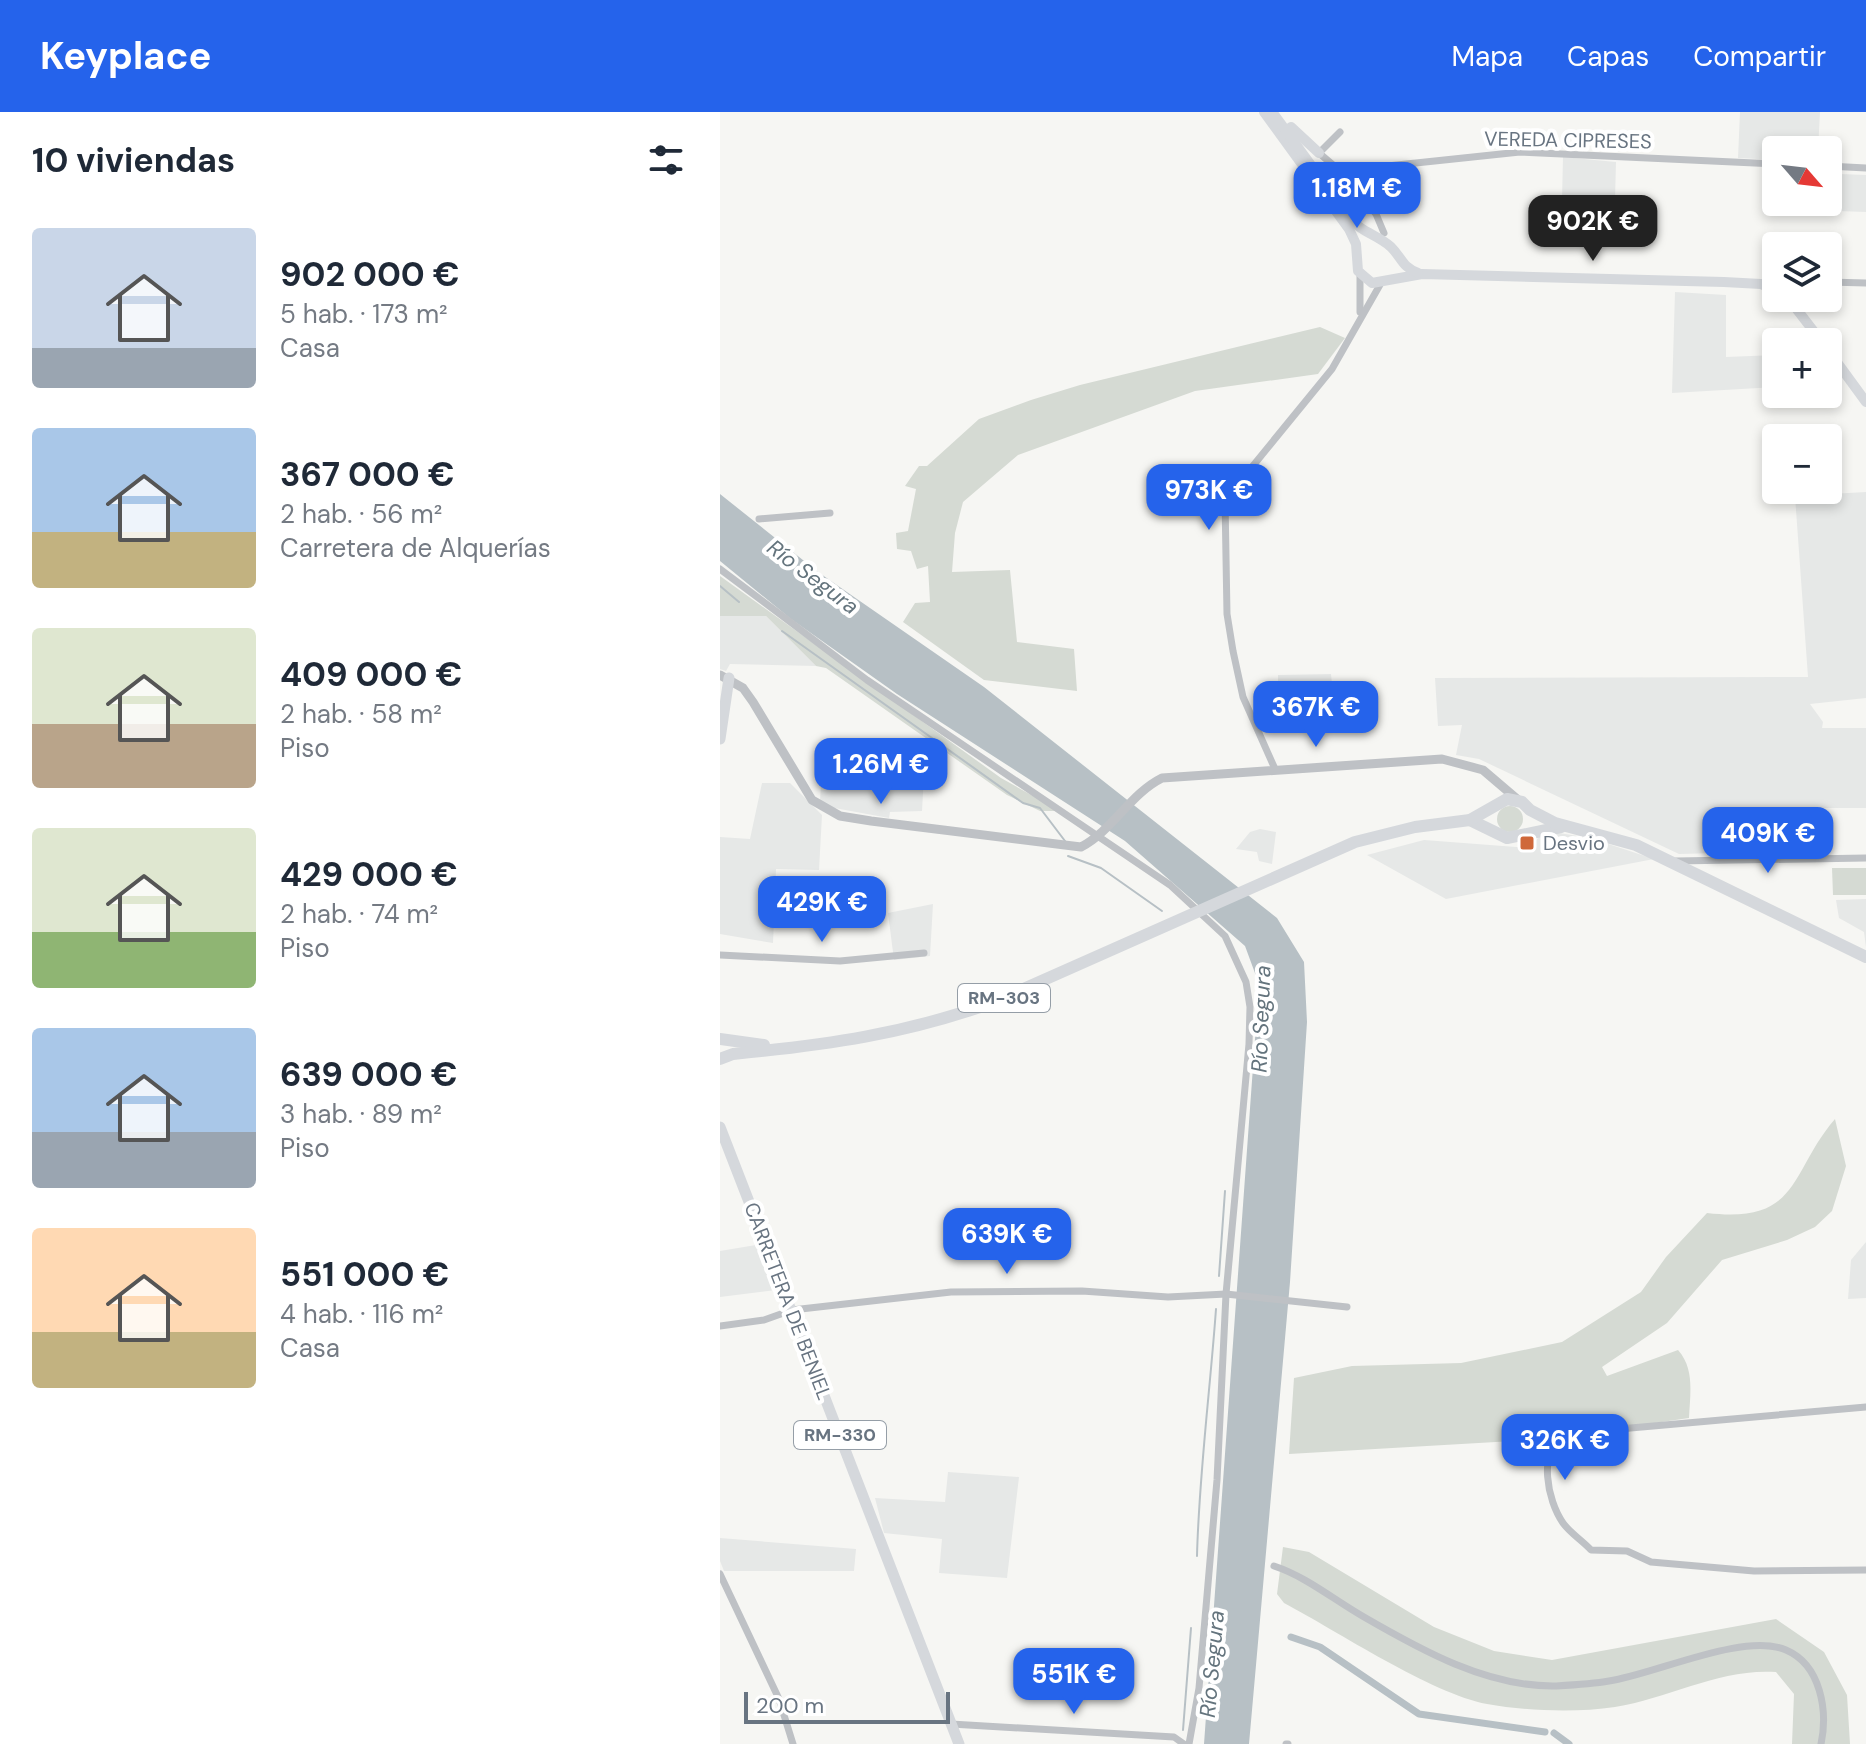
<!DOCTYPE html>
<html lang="es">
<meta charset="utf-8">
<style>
body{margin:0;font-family:"DM Sans",sans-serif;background:#f6f6f7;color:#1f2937;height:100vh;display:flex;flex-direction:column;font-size:30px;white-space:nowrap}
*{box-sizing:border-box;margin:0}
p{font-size:26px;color:#747a83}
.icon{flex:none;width:44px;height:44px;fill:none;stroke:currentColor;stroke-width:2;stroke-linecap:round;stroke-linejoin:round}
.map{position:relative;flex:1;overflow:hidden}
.details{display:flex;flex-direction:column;background:#fff;width:720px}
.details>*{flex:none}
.needle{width:52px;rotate:118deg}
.buttons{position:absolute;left:1042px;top:24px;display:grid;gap:16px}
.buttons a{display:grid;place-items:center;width:80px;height:80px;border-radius:8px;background:#fff;box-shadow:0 4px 12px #0003;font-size:40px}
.scale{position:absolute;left:24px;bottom:20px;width:206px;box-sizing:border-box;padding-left:8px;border:4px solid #687481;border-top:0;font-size:22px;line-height:28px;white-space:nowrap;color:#687481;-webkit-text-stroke:6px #fff;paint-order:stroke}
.price{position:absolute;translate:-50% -68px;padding:0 18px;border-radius:16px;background:#2563eb;color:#fff;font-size:26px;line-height:52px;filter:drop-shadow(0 2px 4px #0008)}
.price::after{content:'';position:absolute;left:50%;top:48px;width:24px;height:18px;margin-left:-12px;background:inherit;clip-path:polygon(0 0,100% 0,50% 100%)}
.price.selected{background:#222;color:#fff}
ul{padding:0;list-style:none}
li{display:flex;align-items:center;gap:24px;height:200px;padding:0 32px}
li span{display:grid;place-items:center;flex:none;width:224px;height:160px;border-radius:8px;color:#555}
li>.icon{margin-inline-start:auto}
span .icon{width:96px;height:96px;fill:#fffc;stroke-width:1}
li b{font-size:34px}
h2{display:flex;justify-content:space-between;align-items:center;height:96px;padding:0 32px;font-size:34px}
header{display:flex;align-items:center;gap:48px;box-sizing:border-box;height:112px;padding:0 40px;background:#2563eb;color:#fff}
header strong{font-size:38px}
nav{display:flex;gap:44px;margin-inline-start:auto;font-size:28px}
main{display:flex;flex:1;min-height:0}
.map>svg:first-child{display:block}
.built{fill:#e6e8e7}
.green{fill:#d5dad3}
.water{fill:#b7c0c5}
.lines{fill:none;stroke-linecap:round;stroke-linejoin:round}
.stream{stroke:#b7c0c5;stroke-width:2}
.canal{stroke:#b7c0c5;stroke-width:7}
.minor{stroke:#bec1c5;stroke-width:7}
.tertiary{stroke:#bec1c5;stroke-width:9}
.secondary{stroke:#d5d8dc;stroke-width:10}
.primary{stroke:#d5d8dc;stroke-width:11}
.trunk{stroke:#d5d8dc;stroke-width:12}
.poi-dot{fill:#cf683a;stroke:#fff;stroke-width:3}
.labels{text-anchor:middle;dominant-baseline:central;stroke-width:8;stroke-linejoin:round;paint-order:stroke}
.shield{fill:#fff;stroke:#959ea7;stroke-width:2}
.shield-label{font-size:18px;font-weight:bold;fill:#687481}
.street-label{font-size:20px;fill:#687481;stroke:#fff}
.poi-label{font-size:20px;fill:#687481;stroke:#fff;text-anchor:start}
.water-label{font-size:22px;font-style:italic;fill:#64747d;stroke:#fff}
</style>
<header>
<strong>Keyplace</strong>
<nav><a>Mapa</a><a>Capas</a><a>Compartir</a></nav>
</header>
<main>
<section class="details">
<h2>10 viviendas<svg class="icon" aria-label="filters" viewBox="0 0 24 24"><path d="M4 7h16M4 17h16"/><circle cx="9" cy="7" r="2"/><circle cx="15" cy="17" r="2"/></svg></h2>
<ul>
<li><span style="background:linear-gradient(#c9d6e8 75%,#9aa5b1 0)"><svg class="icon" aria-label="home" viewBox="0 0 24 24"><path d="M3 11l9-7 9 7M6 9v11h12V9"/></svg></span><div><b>902 000 €</b><p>5 hab. · 173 m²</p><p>Casa</p></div></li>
<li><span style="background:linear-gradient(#a9c7e8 65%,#c2b280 0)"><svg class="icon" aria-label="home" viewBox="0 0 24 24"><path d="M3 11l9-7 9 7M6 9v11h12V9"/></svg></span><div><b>367 000 €</b><p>2 hab. · 56 m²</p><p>Carretera de Alquerías</p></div></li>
<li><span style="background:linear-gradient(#dfe7d0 60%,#b9a48a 0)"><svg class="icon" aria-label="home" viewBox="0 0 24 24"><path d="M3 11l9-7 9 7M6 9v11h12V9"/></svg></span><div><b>409 000 €</b><p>2 hab. · 58 m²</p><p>Piso</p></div></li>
<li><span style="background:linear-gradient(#dfe7d0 65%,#8fb573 0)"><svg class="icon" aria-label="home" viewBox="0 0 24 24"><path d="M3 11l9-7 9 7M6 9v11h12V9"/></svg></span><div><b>429 000 €</b><p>2 hab. · 74 m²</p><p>Piso</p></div></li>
<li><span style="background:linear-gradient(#a9c7e8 65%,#9aa5b1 0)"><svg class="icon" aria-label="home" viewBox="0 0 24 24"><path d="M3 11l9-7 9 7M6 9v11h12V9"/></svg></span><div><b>639 000 €</b><p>3 hab. · 89 m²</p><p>Piso</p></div></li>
<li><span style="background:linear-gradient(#ffd9b3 65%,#c2b280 0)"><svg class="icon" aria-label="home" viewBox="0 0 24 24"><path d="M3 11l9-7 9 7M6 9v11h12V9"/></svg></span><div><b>551 000 €</b><p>4 hab. · 116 m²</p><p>Casa</p></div></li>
</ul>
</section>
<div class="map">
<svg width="1146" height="1632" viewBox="0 0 1146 1632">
<rect width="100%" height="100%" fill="#f6f6f3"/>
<g class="built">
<polygon points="1020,0 1100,0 1098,38 1056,38 1056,48 1018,46"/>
<polygon points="843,45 896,50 895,88 889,87 887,125 860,125 861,91 842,88"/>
<polygon points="1120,62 1146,63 1146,100 1118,99"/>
<polygon points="955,180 1006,183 1006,245 1056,243 1056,275 952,281"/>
<polygon points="1146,380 1146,586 1090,592 1103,610 1102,616 1146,616 1146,696 1083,696 1081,739 959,742 759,647 736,643 742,613 718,614 715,566 1088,565 1075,384"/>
<polygon points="0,504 46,504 96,554 10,552 6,559 0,557"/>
<polygon points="611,562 612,572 626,570 624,603 612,603 610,611 558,596 558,563"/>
<polygon points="103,639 205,645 202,699 170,700 169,706 109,695 100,689"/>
<polygon points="42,671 70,671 102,703 99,758 56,757 53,831 0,822 0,725 30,727"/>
<polygon points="540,717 556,720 552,752 539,749 537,740 516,737 530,720"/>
<polygon points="839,721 870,726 934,747 726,787 647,743 704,728 808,736 822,722"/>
<polygon points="1146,787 1146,835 1144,820 1119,806 1116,788"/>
<polygon points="213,792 210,844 174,848 168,801"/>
<polygon points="1146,1130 1146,1186 1128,1187 1131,1148"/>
<polygon points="36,1133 56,1178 0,1185 0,1139"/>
<polygon points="228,1360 299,1365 287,1466 219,1461 222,1427 164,1421 155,1386 225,1390"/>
<polygon points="0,1426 136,1437 134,1459 4,1459 0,1449"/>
</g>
<g class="green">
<polygon points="600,215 625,226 598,262 475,279 298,343 243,390 235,421 232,460 290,458 297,530 354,537 357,579 264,568 183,510 195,491 210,490 208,454 197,457 191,439 177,437 176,421 188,419 196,377 185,374 199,354 207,354 259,307 311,288 360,273"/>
<polygon points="0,464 281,666 340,699 320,699 287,683 106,556 96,554 46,504 0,504"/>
<circle cx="790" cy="707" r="13"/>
<polygon points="1112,756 1146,756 1146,783 1113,783"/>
<path d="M1115,1007L1126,1054L1112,1099L1095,1115L1067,1128L1002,1148L947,1211L882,1255L887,1264L958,1238C975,1257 970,1282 969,1306L826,1327L569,1342L574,1266L632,1254L741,1251L842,1230L921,1180L946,1145L987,1101C1081,1112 1069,1060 1115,1007Z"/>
<path d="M563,1435L589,1440L714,1515L774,1539L832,1548L1056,1507L1104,1540L1127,1583L1130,1632H1072L1074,1582L1056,1560C1001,1556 949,1586 895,1595C856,1601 806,1599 767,1592C712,1582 617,1519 564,1491L557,1482Z"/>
</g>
<polygon class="water" points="0,382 98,460 264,575 557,806 584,850 587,910 570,1170 529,1632 484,1632 539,872 525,834 405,729 177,582 71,507 0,449"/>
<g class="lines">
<g class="stream">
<polyline points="0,474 19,490"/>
<polyline points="62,519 303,691 320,696 345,729"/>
<polyline points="348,744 381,756 442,799"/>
<polyline points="499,1164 505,1079"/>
<path d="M477,1444C479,1362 490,1280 496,1197"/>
<polyline points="463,1618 471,1516"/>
</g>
<g class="canal">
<polyline points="571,1525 600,1535 699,1602 825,1620"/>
<polyline points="834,1621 849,1632"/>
</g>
<g class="minor">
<polyline points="620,20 599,41 620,59"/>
<polyline points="1108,54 1146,56"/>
<polyline points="664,121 656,102 620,59 800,40 1056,52"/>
<polyline points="640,163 640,200"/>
<polyline points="1108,170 1146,171"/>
<polyline points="39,407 110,401"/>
<polyline points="0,457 147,568 450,773 505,824 526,870 530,895 529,932 506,1182 497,1368 479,1576 469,1632"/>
<polyline points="555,657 523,585 513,539 507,502 505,388 612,257 661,171"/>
<polyline points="956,749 1146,746"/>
<polyline points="0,843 120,849 204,841"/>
<polyline points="0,1214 44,1208 72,1198 231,1180 362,1179 448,1185 506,1182 627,1195"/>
<path d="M1146,1295L843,1322C818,1340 827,1388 843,1411C850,1421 863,1429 871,1438L907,1439L931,1450L1034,1459L1146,1458"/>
<path d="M554,1454C587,1465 614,1488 644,1505C701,1538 767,1575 835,1574C853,1573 872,1572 889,1569C936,1562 1023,1520 1066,1538C1101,1553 1108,1599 1101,1632"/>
<polyline points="0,1462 59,1587 73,1632"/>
<polyline points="231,1612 454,1625 464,1632"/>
<polyline points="566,1632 568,1632"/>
</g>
<path class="tertiary" d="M0,563L23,576L33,590L92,688L120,704L151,709L361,735C393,718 410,682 442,666L722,647L763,658L797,687"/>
<g class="secondary">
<polyline points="544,0 629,117 636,132 638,159 652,171 702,162 1004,170 1041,172 1056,178"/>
<polyline points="553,1 612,82"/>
<polyline points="571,15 599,41"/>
<polyline points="620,59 618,80 632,108"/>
<path d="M629,105C640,120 658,123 671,135C682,146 682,155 698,161"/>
<polyline points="1068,186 1102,230"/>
<polyline points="1108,238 1146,290"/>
</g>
<g class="primary">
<polyline points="0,627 9,566"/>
<polyline points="0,1015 239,1632"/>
</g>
<g class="trunk">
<polyline points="750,708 787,726 841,715"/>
<polyline points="0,927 44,933"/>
<path d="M0,947L13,942C106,933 186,922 274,890L635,730L695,715L750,708L787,687L802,690L810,698L835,711L916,733L1146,845"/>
</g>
</g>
<rect class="poi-dot" x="799" y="723" width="16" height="16" rx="4"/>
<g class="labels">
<g class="shield">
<rect x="238" y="872" width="92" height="28" rx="6"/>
<rect x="74" y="1309" width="92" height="28" rx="6"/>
</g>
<g class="shield-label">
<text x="284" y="886">RM-303</text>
<text x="120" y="1323">RM-330</text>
</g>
<g class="street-label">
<text transform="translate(848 28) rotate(1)">VEREDA CIPRESES</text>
<text transform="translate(68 1189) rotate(69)">CARRETERA DE BENIEL</text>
</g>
<g class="poi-label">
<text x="823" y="731">Desvio</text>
</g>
<g class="water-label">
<text transform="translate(93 465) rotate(37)">Río Segura</text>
<text transform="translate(541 907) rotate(-88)">Río Segura</text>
<text transform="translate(492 1552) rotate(-85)">Río Segura</text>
</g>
</g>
</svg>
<div class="buttons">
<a><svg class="needle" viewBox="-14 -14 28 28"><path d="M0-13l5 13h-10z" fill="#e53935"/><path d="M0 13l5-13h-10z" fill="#747a83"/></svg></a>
<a><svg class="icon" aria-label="layers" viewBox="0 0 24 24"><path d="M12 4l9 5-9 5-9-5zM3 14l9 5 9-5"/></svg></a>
<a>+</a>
<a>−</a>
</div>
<div class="scale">200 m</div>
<b class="price" style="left:637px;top:118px">1.18M €</b>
<b class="price selected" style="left:873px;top:151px">902K €</b>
<b class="price" style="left:489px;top:420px">973K €</b>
<b class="price" style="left:596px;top:637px">367K €</b>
<b class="price" style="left:161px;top:694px">1.26M €</b>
<b class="price" style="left:1048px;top:763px">409K €</b>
<b class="price" style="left:102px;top:832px">429K €</b>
<b class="price" style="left:287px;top:1164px">639K €</b>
<b class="price" style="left:845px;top:1370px">326K €</b>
<b class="price" style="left:354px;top:1604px">551K €</b>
</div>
</main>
